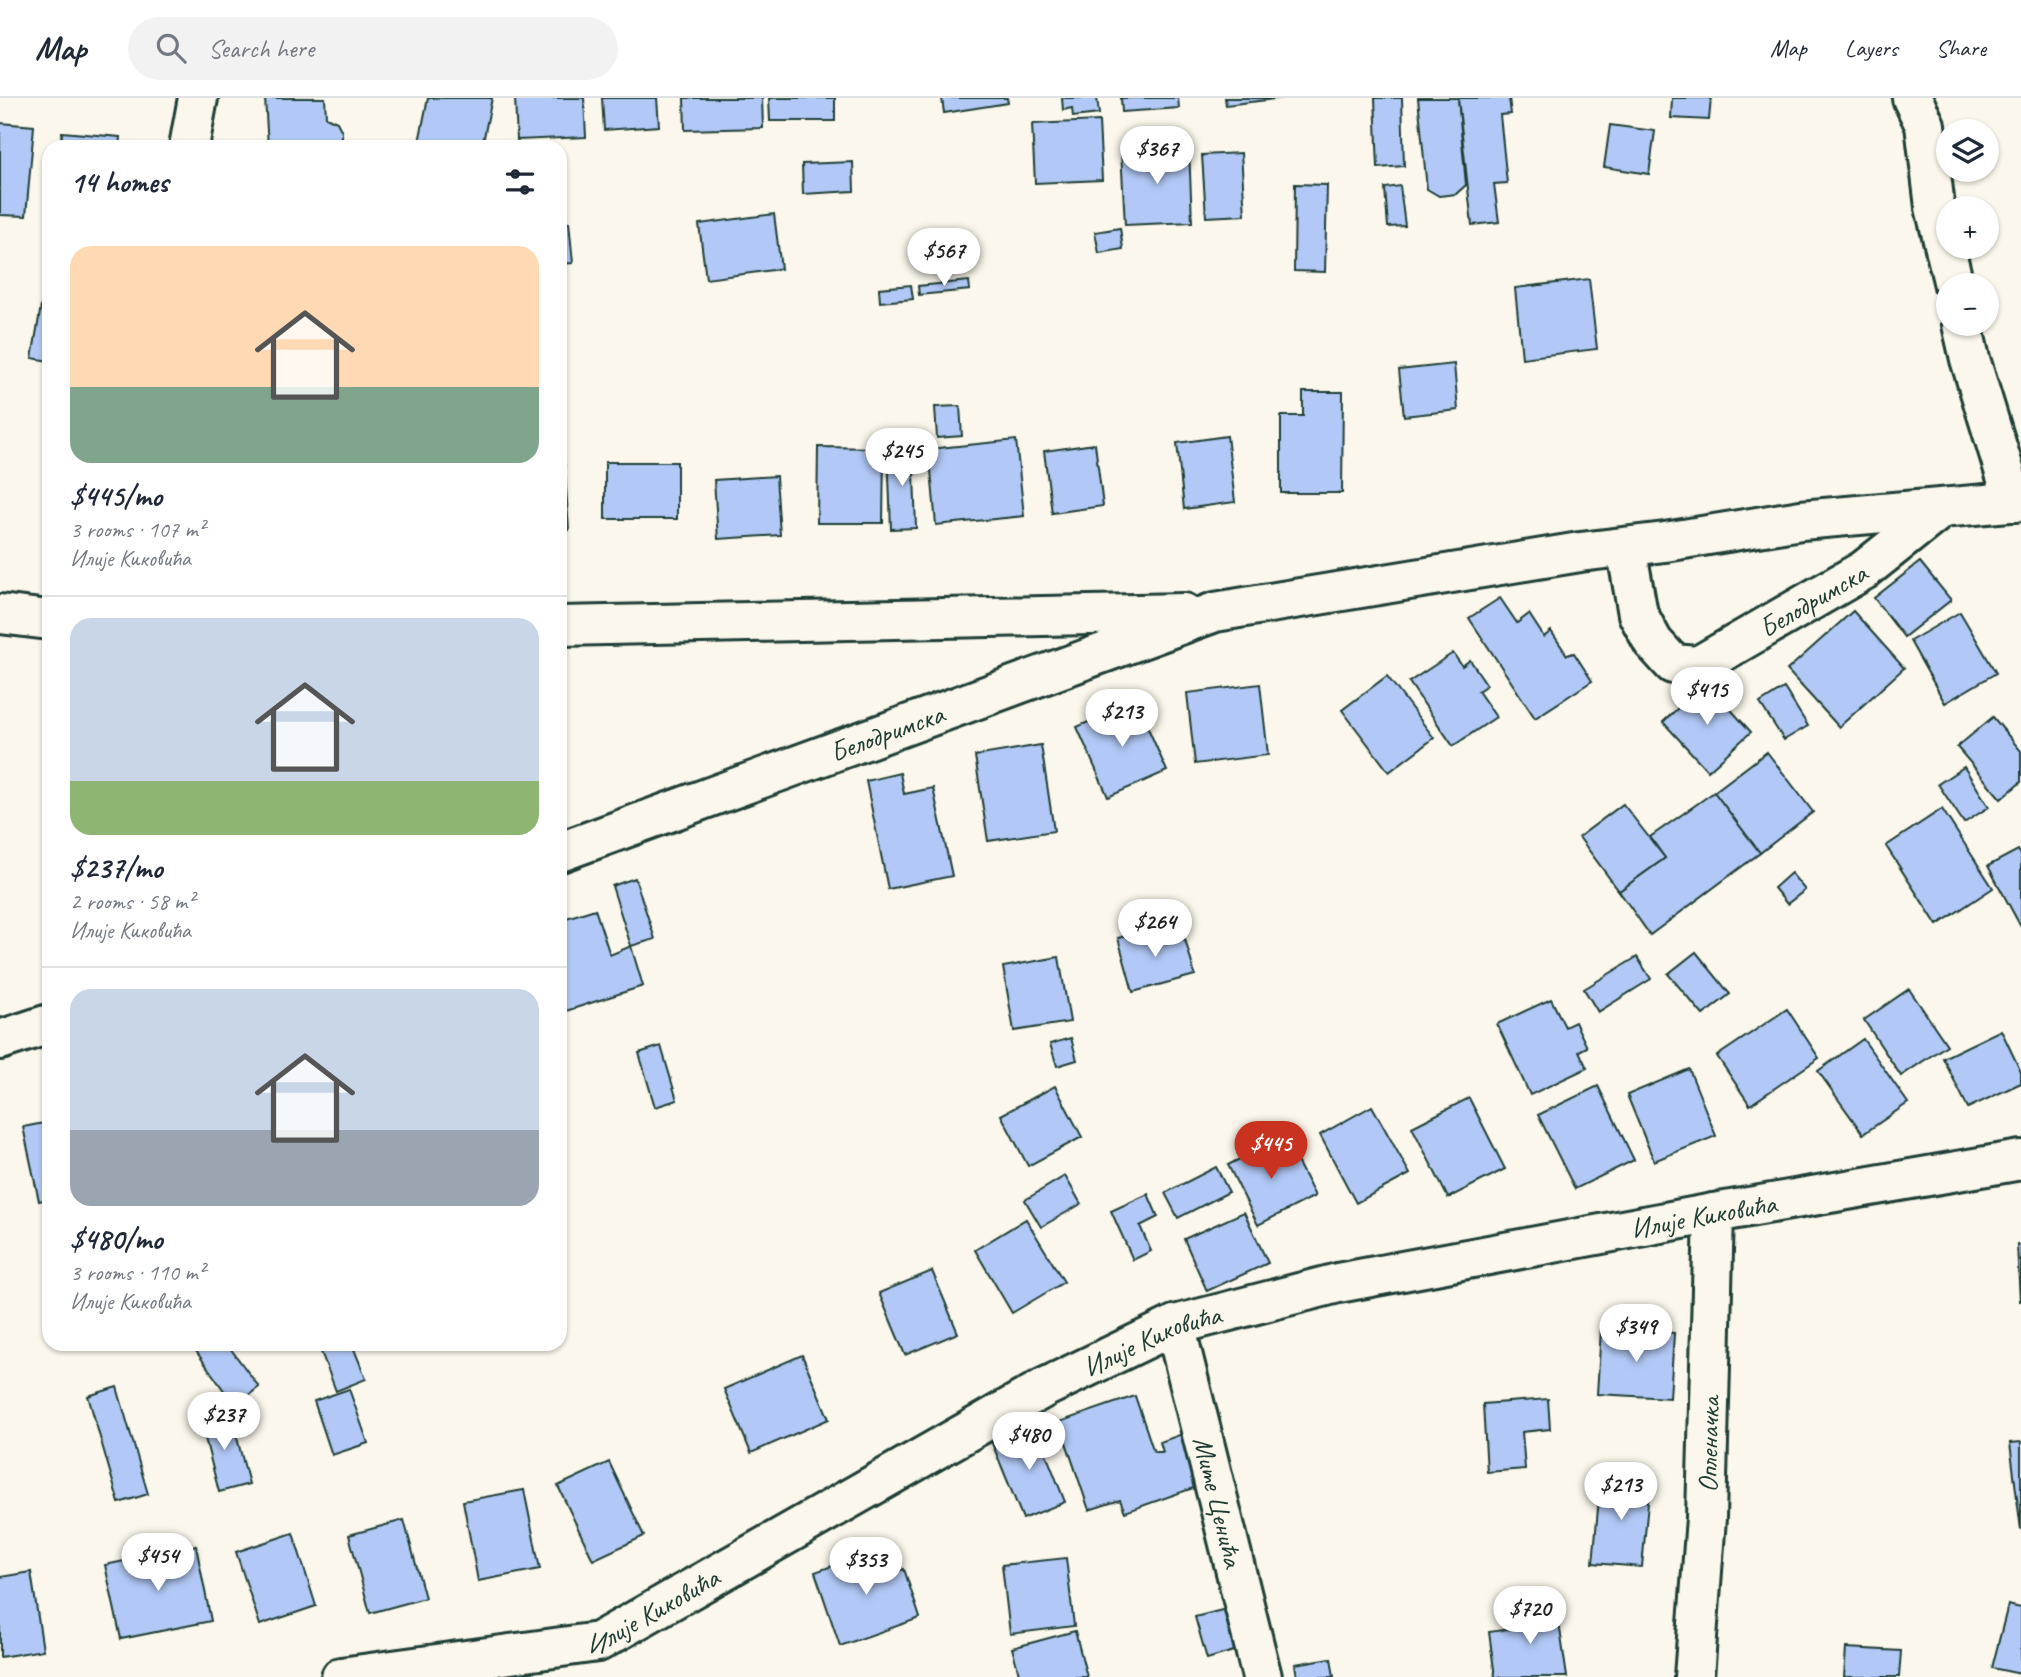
<!DOCTYPE html>
<meta charset="utf-8">
<style>
body{margin:0;font-family:Caveat,sans-serif;background:#f2f2f3;color:#1f2937;height:100vh;display:flex;flex-direction:column;font-size:26px;white-space:nowrap}
*{box-sizing:border-box;margin:0}
p{font-size:23px;color:#747a83}
.icon{flex:none;width:38px;height:38px;fill:none;stroke:currentColor;stroke-width:2;stroke-linecap:round;stroke-linejoin:round}
.map{position:relative;flex:1;overflow:hidden}
.drawer{position:absolute;left:42px;top:42px;width:525px;height:1211px;display:flex;flex-direction:column;background:#fff;border-radius:21px;box-shadow:0 2px 5px #0004}
.drawer>*{flex:none}
.buttons{position:absolute;left:1936px;top:21px;display:grid;gap:14px}
.buttons a{display:grid;place-items:center;width:63px;height:63px;border-radius:50%;background:#fff;box-shadow:0 2px 5px #0004;font-size:35px}
.price{position:absolute;translate:-50% -60px;padding:0 16px;border-radius:24px;background:#fff;color:#222;font-size:23px;line-height:46px;filter:drop-shadow(0 2px 4px #0008)}
.price::after{content:'';position:absolute;left:50%;top:42px;width:21px;height:16px;margin-left:-10px;background:inherit;clip-path:polygon(0 0,100% 0,50% 100%)}
.price.current{background:#c8321e;color:#fff}
ul{padding:0;list-style:none}
li{display:grid;align-content:center;gap:14px;height:371px;padding:0 28px}
li+li{border-top:2px solid #e0e1e3}
li span{display:grid;place-items:center;height:217px;border-radius:21px;color:#555}
li>.icon{margin-inline-start:auto}
span .icon{width:126px;height:126px;fill:#fffc;stroke-width:1}
li b{font-size:30px}
h2{display:flex;justify-content:space-between;align-items:center;height:84px;padding:0 28px;font-size:30px}
header{display:flex;align-items:center;gap:42px;box-sizing:border-box;height:98px;padding:0 35px;background:#fff;border-bottom:2px solid #e0e1e3}
header strong{font-size:33px}
nav{display:flex;gap:38px;margin-inline-start:auto;font-size:24px}
.search{width:490px;height:63px;background:#f2f2f3;display:flex;align-items:center;gap:18px;box-sizing:border-box;padding:0 24px;border-radius:38px;color:#747a83;font-size:26px}
.map>svg:first-child{display:block}
.building{fill:#b2c9f7;stroke:#1f3d34;stroke-width:2}
.lines{fill:none;stroke-linecap:round;stroke-linejoin:round}
.street-casing{stroke:#1f3d34;stroke-width:44}
.street{stroke:#fbf7ec;stroke-width:38}
.labels{text-anchor:middle;dominant-baseline:central;stroke-width:5;stroke-linejoin:round;paint-order:stroke}
.street-label{font-size:28px;fill:#1f3d34;stroke:#fbf7ec}
</style>
<header>
<strong>Map</strong>
<div class="search"><svg class="icon" aria-label="search" viewBox="0 0 24 24"><circle cx="10" cy="10" r="6"/><path d="M15 15l6 6"/></svg>Search here</div>
<nav><a>Map</a><a>Layers</a><a>Share</a></nav>
</header>
<div class="map">
<svg width="2021" height="1579" viewBox="0 0 2021 1579">
<rect width="100%" height="100%" fill="#fbf7ec"/>
<filter id="ink" filterUnits="userSpaceOnUse"><feTurbulence type="fractalNoise" baseFrequency=".0143" numOctaves="2"/><feDisplacementMap in="SourceGraphic" scale="14" xChannelSelector="R" yChannelSelector="G"/><feConvolveMatrix kernelMatrix="1 2 1 2 8 2 1 2 1" color-interpolation-filters="sRGB"/></filter>
<g filter="url(#ink)">
<g class="building">
<polygon points="265,0 325,0 326,19 337,24 342,34 342,49 268,49"/>
<polygon points="428,0 492,0 482,49 418,49"/>
<polygon points="515,0 584,0 586,39 517,42"/>
<polygon points="602,0 657,0 659,28 604,32"/>
<polygon points="684,0 762,0 763,30 685,32"/>
<polygon points="769,0 835,0 835,23 770,23"/>
<polygon points="942,0 1007,0 1008,5 944,15"/>
<polygon points="1062,0 1097,0 1099,16 1073,19 1072,10 1063,12"/>
<polygon points="1121,0 1178,0 1179,10 1122,14"/>
<polygon points="1225,0 1283,0 1226,7"/>
<polygon points="1375,0 1402,0 1404,68 1378,70"/>
<polygon points="1418,0 1458,0 1466,87 1456,96 1439,98 1427,91"/>
<polygon points="1458,0 1509,0 1511,16 1500,17 1507,85 1494,86 1499,124 1472,127"/>
<polygon points="1672,0 1711,0 1709,22 1671,20"/>
<polygon points="1099,23 1102,82 1035,85 1032,26"/>
<polygon points="0,25 34,28 26,118 0,117"/>
<polygon points="1610,27 1655,33 1649,76 1604,69"/>
<polygon points="62,34 120,39 119,49 61,49"/>
<polygon points="1189,50 1192,124 1125,127 1121,53"/>
<polygon points="1241,55 1245,117 1206,119 1202,57"/>
<polygon points="853,64 854,93 803,96 802,66"/>
<polygon points="1295,86 1327,87 1325,174 1294,173"/>
<polygon points="1400,88 1405,128 1388,129 1385,90"/>
<polygon points="774,116 781,171 706,181 699,126"/>
<polygon points="569,124 573,165 560,166 560,125"/>
<polygon points="1120,130 1123,151 1099,155 1095,134"/>
<polygon points="1589,181 1597,251 1522,260 1515,190"/>
<polygon points="969,183 970,192 919,197 918,188"/>
<polygon points="45,185 49,185 49,263 32,260"/>
<polygon points="911,187 913,201 880,204 879,190"/>
<polygon points="1454,266 1458,312 1404,318 1399,272"/>
<polygon points="1303,294 1343,294 1342,395 1281,395 1281,318 1303,318"/>
<polygon points="960,308 962,338 937,340 935,309"/>
<polygon points="1227,338 1235,404 1184,411 1177,345"/>
<polygon points="1016,342 1024,418 936,427 929,351"/>
<polygon points="1095,346 1103,408 1052,415 1044,353"/>
<polygon points="560,349 563,349 569,432 560,433"/>
<polygon points="818,349 884,350 883,425 817,425"/>
<polygon points="913,350 916,430 891,431 888,351"/>
<rect x="605" y="364" width="72" height="57"/>
<polygon points="776,378 780,437 718,441 714,382"/>
<polygon points="1920,464 1951,502 1904,539 1874,500"/>
<polygon points="1500,500 1517,525 1529,516 1544,539 1551,533 1567,557 1574,555 1592,583 1535,620 1469,520"/>
<polygon points="1853,513 1904,570 1839,629 1787,572"/>
<polygon points="1960,514 1996,575 1945,605 1910,543"/>
<polygon points="1453,555 1462,568 1470,562 1487,587 1478,593 1496,619 1453,648 1409,584"/>
<polygon points="1387,578 1434,640 1389,674 1342,612"/>
<polygon points="1706,584 1751,634 1708,673 1663,624"/>
<polygon points="1260,586 1268,657 1195,666 1187,595"/>
<polygon points="1784,590 1808,628 1784,642 1760,605"/>
<polygon points="1136,603 1167,673 1108,699 1077,629"/>
<polygon points="1993,619 2021,653 2021,684 2001,701 1957,649"/>
<polygon points="1041,647 1054,733 988,743 975,658"/>
<polygon points="1767,654 1813,714 1760,755 1714,694"/>
<polygon points="1964,669 1989,709 1964,725 1938,686"/>
<polygon points="900,675 904,696 933,690 952,778 888,791 866,683"/>
<polygon points="1714,694 1760,755 1650,837 1619,793 1665,760 1650,739"/>
<polygon points="1623,706 1665,760 1619,793 1579,739"/>
<polygon points="1942,711 1993,790 1937,827 1886,748"/>
<polygon points="2018,752 2021,757 2021,829 1988,768"/>
<polygon points="1791,775 1805,792 1787,806 1774,790"/>
<polygon points="635,780 655,841 631,848 612,788"/>
<polygon points="595,811 610,857 631,848 643,888 563,914 560,904 560,822"/>
<polygon points="1161,828 1167,846 1185,841 1195,877 1133,894 1118,840"/>
<polygon points="1696,854 1730,896 1703,917 1668,876"/>
<polygon points="1059,859 1070,924 1014,933 1003,869"/>
<polygon points="1637,859 1651,881 1598,914 1584,891"/>
<polygon points="1909,891 1947,947 1901,978 1864,922"/>
<polygon points="1551,901 1565,929 1575,924 1587,949 1579,953 1587,970 1530,997 1497,926"/>
<polygon points="1787,911 1819,960 1750,1007 1717,958"/>
<polygon points="2001,932 2021,974 2021,985 1968,1010 1943,960"/>
<polygon points="1071,940 1077,962 1057,968 1050,946"/>
<polygon points="1863,941 1908,1005 1863,1036 1818,973"/>
<polygon points="661,948 677,1002 655,1009 639,955"/>
<polygon points="1689,971 1716,1038 1654,1063 1627,997"/>
<polygon points="1055,988 1082,1039 1028,1068 1001,1017"/>
<polygon points="1598,988 1634,1062 1575,1091 1538,1017"/>
<polygon points="1469,1000 1505,1071 1448,1100 1412,1029"/>
<polygon points="1372,1008 1410,1076 1356,1105 1320,1037"/>
<polygon points="49,1024 49,1101 39,1103 23,1029"/>
<polygon points="1284,1038 1315,1098 1258,1127 1228,1067"/>
<polygon points="1216,1069 1229,1094 1178,1120 1165,1095"/>
<polygon points="1065,1078 1081,1106 1041,1129 1025,1102"/>
<polygon points="1148,1096 1158,1119 1140,1128 1151,1153 1133,1162 1111,1113"/>
<polygon points="1244,1114 1268,1165 1207,1193 1184,1141"/>
<polygon points="1026,1121 1064,1184 1012,1215 975,1152"/>
<polygon points="2017,1147 2021,1147 2021,1203 2020,1203"/>
<polygon points="932,1173 958,1235 905,1257 879,1195"/>
<polygon points="1601,1231 1674,1235 1670,1300 1597,1296"/>
<polygon points="191,1246 227,1246 259,1289 235,1308"/>
<polygon points="318,1246 352,1246 366,1281 336,1293"/>
<polygon points="802,1257 829,1321 751,1355 724,1291"/>
<polygon points="117,1289 148,1396 119,1405 88,1298"/>
<polygon points="349,1291 368,1345 332,1357 314,1303"/>
<polygon points="1135,1298 1154,1354 1163,1354 1160,1344 1185,1335 1202,1387 1125,1414 1120,1402 1089,1412 1059,1324"/>
<polygon points="1548,1301 1550,1331 1522,1334 1525,1371 1487,1374 1483,1306"/>
<polygon points="230,1313 249,1386 219,1394 200,1321"/>
<polygon points="1035,1328 1065,1404 1023,1421 992,1345"/>
<polygon points="2021,1344 2021,1432 2010,1345"/>
<polygon points="609,1364 644,1438 593,1462 558,1388"/>
<polygon points="1601,1378 1650,1383 1642,1469 1593,1465"/>
<polygon points="524,1392 540,1471 478,1483 463,1403"/>
<polygon points="404,1422 425,1500 370,1515 349,1437"/>
<polygon points="293,1435 316,1508 260,1527 236,1454"/>
<polygon points="196,1448 211,1523 121,1541 105,1467"/>
<polygon points="880,1451 889,1476 904,1471 920,1520 840,1548 815,1474"/>
<polygon points="1066,1460 1074,1528 1010,1536 1002,1467"/>
<polygon points="31,1474 43,1552 0,1559 0,1479"/>
<polygon points="1556,1504 1567,1579 1495,1579 1489,1534 1523,1529 1520,1510"/>
<polygon points="2008,1507 2021,1510 2021,1576 1992,1570"/>
<polygon points="1226,1511 1237,1552 1207,1561 1195,1519"/>
<polygon points="1075,1533 1087,1579 1020,1579 1012,1550"/>
<polygon points="1846,1550 1901,1553 1899,1579 1844,1579"/>
<polygon points="1331,1560 1334,1579 1297,1579 1295,1566"/>
</g>
<g class="lines">
<g class="street-casing">
<g id="street">
<polyline points="1912,0 1925,27 1935,109 1954,187"/>
<polyline points="189,49 198,0"/>
<polyline points="1962,226 1970,261 2014,404"/>
<path id="s1" d="M1626,449L1638,516L1653,544L1673,566L1698,568L1864,472L1942,410"/>
<polyline points="0,516 49,522"/>
<polyline points="560,528 1184,515"/>
<path id="s2" d="M560,754L1215,514L1580,454L1665,444L1801,422L2021,403"/>
<polyline points="0,942 49,926"/>
<path id="s3" d="M1175,1227L1262,1579"/>
<path id="s4" d="M341,1579L598,1544L1044,1290L1175,1227L1338,1185L1714,1115L2021,1062"/>
<path id="s5" d="M1694,1579L1706,1420L1714,1115"/>
</g>
</g>
<use href="#street" class="street"/>
</g>
</g>
<g class="labels">
<g class="street-label">
<text stroke="none"><textPath href="#s1" startOffset="287">Белодримска</textPath></text>
<text stroke="none"><textPath href="#s2" startOffset="348">Белодримска</textPath></text>
<text stroke="none"><textPath href="#s4" startOffset="1458">Илије Киковића</textPath></text>
<text stroke="none"><textPath href="#s4" startOffset="891">Илије Киковића</textPath></text>
<text stroke="none"><textPath href="#s5" startOffset="233">Опленачка</textPath></text>
<text stroke="none"><textPath href="#s3" startOffset="182">Мите Ценића</textPath></text>
<text stroke="none"><textPath href="#s4" startOffset="322">Илије Киковића</textPath></text>
</g>
</g>
</svg>
<div class="buttons">
<a><svg class="icon" aria-label="layers" viewBox="0 0 24 24"><path d="M12 4l9 5-9 5-9-5zM3 14l9 5 9-5"/></svg></a>
<a>+</a>
<a>−</a>
</div>
<b class="price" style="left:1157px;top:88px">$367</b>
<b class="price" style="left:944px;top:190px">$567</b>
<b class="price" style="left:902px;top:390px">$245</b>
<b class="price" style="left:1707px;top:629px">$415</b>
<b class="price" style="left:1122px;top:651px">$213</b>
<b class="price" style="left:1155px;top:861px">$264</b>
<b class="price current" style="left:1271px;top:1083px">$445</b>
<b class="price" style="left:1636px;top:1266px">$349</b>
<b class="price" style="left:224px;top:1354px">$237</b>
<b class="price" style="left:1029px;top:1374px">$480</b>
<b class="price" style="left:1621px;top:1424px">$213</b>
<b class="price" style="left:158px;top:1495px">$454</b>
<b class="price" style="left:866px;top:1499px">$353</b>
<b class="price" style="left:1530px;top:1548px">$720</b>
<section class="drawer">
<h2>14 homes<svg class="icon" aria-label="filters" viewBox="0 0 24 24"><path d="M4 7h16M4 17h16"/><circle cx="9" cy="7" r="2"/><circle cx="15" cy="17" r="2"/></svg></h2>
<ul>
<li><span style="background:linear-gradient(#ffd9b3 65%,#7fa58c 0)"><svg class="icon" aria-label="home" viewBox="0 0 24 24"><path d="M3 11l9-7 9 7M6 9v11h12V9"/></svg></span><div><b>$445/mo</b><p>3 rooms · 107 m²</p><p>Илије Киковића</p></div></li>
<li><span style="background:linear-gradient(#c9d6e8 75%,#8fb573 0)"><svg class="icon" aria-label="home" viewBox="0 0 24 24"><path d="M3 11l9-7 9 7M6 9v11h12V9"/></svg></span><div><b>$237/mo</b><p>2 rooms · 58 m²</p><p>Илије Киковића</p></div></li>
<li><span style="background:linear-gradient(#c9d6e8 65%,#9aa5b1 0)"><svg class="icon" aria-label="home" viewBox="0 0 24 24"><path d="M3 11l9-7 9 7M6 9v11h12V9"/></svg></span><div><b>$480/mo</b><p>3 rooms · 110 m²</p><p>Илије Киковића</p></div></li>
</ul>
</section>
</div>
